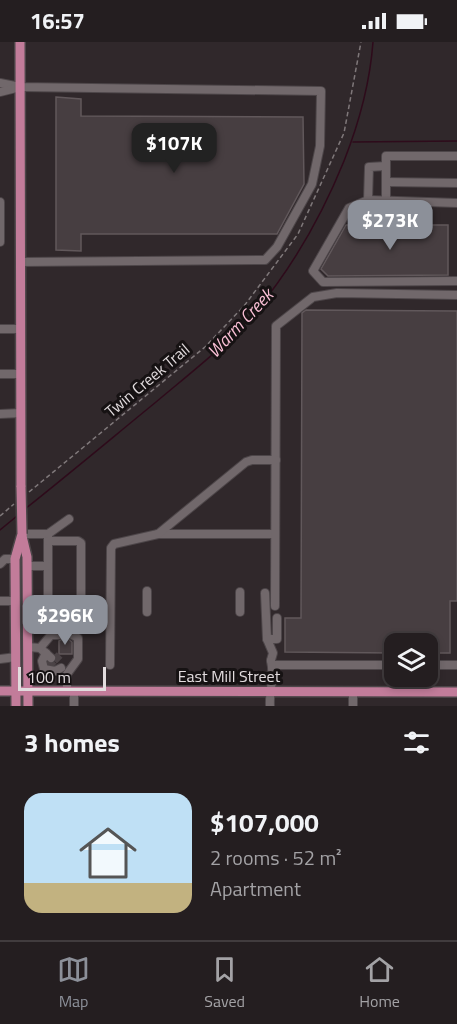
<!DOCTYPE html>
<meta charset="utf-8">
<style>
body{margin:0;font-family:"Titillium Web",sans-serif;background:#2c2729;color:#f1f3f6;height:100vh;display:flex;flex-direction:column;font-size:22px;white-space:nowrap}
*{box-sizing:border-box;margin:0}
p{font-size:20px;color:#a3a2a5}
.icon{flex:none;width:33px;height:33px;fill:none;stroke:currentColor;stroke-width:2;stroke-linecap:round;stroke-linejoin:round}
.map{position:relative;height:664px;overflow:hidden}
.details{display:flex;flex-direction:column;background:#241e20;flex:1}
.details>*{flex:none}
.tools{position:absolute;left:384px;top:591px;display:grid;gap:12px}
.tools a{display:grid;place-items:center;width:54px;height:54px;border-radius:12px;background:#241e20;box-shadow:0 3px 9px #0003,0 0 0 2px #413c3e;font-size:30px}
.scale{position:absolute;left:18px;bottom:15px;width:88px;box-sizing:border-box;padding-left:6px;border:3px solid #e2dcde;border-top:0;font-size:16px;line-height:21px;white-space:nowrap;color:#e2dcde;-webkit-text-stroke:4px #161213;paint-order:stroke}
.price{position:absolute;translate:-50% -51px;padding:0 14px;border-radius:12px;background:#8c9099;color:#fff;font-size:20px;line-height:39px;filter:drop-shadow(0 2px 3px #0008)}
.price::after{content:'';position:absolute;left:50%;top:36px;width:18px;height:14px;margin-left:-9px;background:inherit;clip-path:polygon(0 0,100% 0,50% 100%)}
.price.on{background:#222;color:#fff}
ul{padding:0;list-style:none}
li{display:flex;align-items:center;gap:18px;height:150px;padding:0 24px}
li+li{border-top:2px solid #413c3e}
li span{display:grid;place-items:center;flex:none;width:168px;height:120px;border-radius:18px;color:#555}
li>.icon{margin-inline-start:auto}
span .icon{width:72px;height:72px;fill:#fffc;stroke-width:1}
li b{font-size:26px}
h2{display:flex;justify-content:space-between;align-items:center;height:72px;padding:0 24px;font-size:26px}
.status{display:flex;justify-content:space-between;align-items:center;height:42px;padding:0 30px;background:#241e20;direction:ltr}
.status svg{height:16px;fill:currentColor}
.tabs{display:flex;justify-content:space-around;align-items:center;height:84px;border-top:2px solid #413c3e;background:#241e20;font-size:16px;color:#a3a2a5}
.tabs a{display:grid;justify-items:center;gap:3px}
.tabs .on{color:#8c9099}
.map>svg:first-child{display:block}
.lines{fill:none;stroke-linecap:round;stroke-linejoin:round}
.stream{stroke:#2e0b1b;stroke-width:1.5}
.building{fill:#473e41;stroke:#61585b;stroke-width:1.5}
.minor-tunnel{stroke:#4b4346;stroke-width:8;stroke-dasharray:8 4;stroke-linecap:butt}
.minor-casing{stroke:#4d4649;stroke-width:10}
.major-casing{stroke:#4d4649;stroke-width:12}
.path{stroke:#7f787a;stroke-width:1.5;stroke-dasharray:4.5 3;stroke-linecap:butt}
.minor{stroke:#71686b;stroke-width:8}
.major{stroke:#c27c9a;stroke-width:9}
.major-bridge-casing{stroke:#4d4649;stroke-width:12;stroke-linecap:butt}
.major-bridge{stroke:#c27c9a;stroke-width:9}
.labels{text-anchor:middle;dominant-baseline:central;stroke-width:6;stroke-linejoin:round;paint-order:stroke}
.street-label{font-size:16px;fill:#e2dcde;stroke:#161213}
.water-label{font-size:18px;font-style:italic;fill:#f9bfd5;stroke:#161213}
</style>
<div class="status"><b>16:57</b><svg viewBox="0 0 49 12"><path d="M0 12V9h3v3zM5 12V6h3v6zM10 12V3h3v9zM15 12V0h3v12zM26 1h20v11H26zM47 4h2v5h-2z"/></svg></div>
<div class="map">
<svg width="457" height="664" viewBox="0 0 457 664">
<rect width="100%" height="100%" fill="#30282b"/>
<g class="lines">
<g class="stream">
<polyline points="353,100 457,99"/>
<path d="M25,467C69,432 112,396 156,360C188,333 222,307 251,275C291,228 321,176 344,119C359,81 370,41 373,0"/>
<polyline points="0,488 17,474"/>
</g>
</g>
<g class="building">
<polygon points="56,55 81,57 81,74 303,75 304,142 277,192 81,192 81,209 56,208"/>
<polygon points="346,183 448,183 448,233 328,234 321,227"/>
<polygon points="306,268 457,269 457,559 450,559 450,611 428,611 428,602 394,602 394,611 285,610 285,576 301,576 302,271"/>
<polygon points="64,590 67,590 67,596 72,600 72,612 59,612 59,599 64,596"/>
</g>
<g class="lines">
<g class="minor-tunnel">
<polyline points="54,613 60,619"/>
<polyline points="48,619 54,625"/>
</g>
<g class="minor-casing">
<g id="minor">
<polyline points="0,41 20,45 321,49 320,104 312,142 277,205 265,218 20,220"/>
<polyline points="0,50 20,45"/>
<polyline points="386,140 457,141"/>
<polyline points="368,158 369,125 386,124"/>
<polyline points="386,159 386,114 457,114"/>
<polyline points="0,160 0,200"/>
<polyline points="457,161 368,158 349,166 313,229 323,240 457,239"/>
<polyline points="0,287 20,287"/>
<polyline points="0,332 21,332"/>
<polyline points="0,372 21,371"/>
<polyline points="22,492 48,492 48,584 27,584"/>
<polyline points="48,492 69,477"/>
<polyline points="158,492 275,492"/>
<polyline points="48,499 78,499 81,501 81,579 77,583 48,584"/>
<polyline points="0,522 5,517 15,517"/>
<polyline points="27,524 48,524"/>
<polyline points="240,550 240,570"/>
<polyline points="265,551 267,597 273,611 271,618"/>
<polyline points="0,559 15,559"/>
<polyline points="275,564 276,284 313,255 337,251 457,253"/>
<polyline points="147,570 147,549"/>
<polyline points="267,597 277,597 277,576"/>
<polyline points="28,605 40,606 51,616"/>
<polyline points="40,606 51,593 59,593"/>
<polyline points="46,611 42,619 44,627 55,629 61,626"/>
<polyline points="0,617 16,615"/>
<polyline points="110,623 111,506 114,502 158,492 246,420 252,418 276,418"/>
<polyline points="272,623 394,623"/>
<polyline points="428,623 457,623"/>
<polyline points="67,649 67,632 78,617 78,596 72,593"/>
<polyline points="74,649 74,664"/>
<path d="M270,664C269,648 275,635 271,619"/>
<polyline points="353,664 353,650"/>
</g>
</g>
<g class="major-casing">
<g id="major">
<polyline points="20,0 21,445"/>
<polyline points="22,494 27,515 28,664"/>
<polyline points="0,649 457,650"/>
<polyline points="16,664 15,517 22,492"/>
</g>
</g>
<g class="path">
<polyline points="29,450 205,305 244,264 298,192 344,91 361,0"/>
<polyline points="0,474 14,462"/>
</g>
<use href="#minor" class="minor"/>
<use href="#major" class="major"/>
<g class="major-bridge-casing">
<polyline id="major-bridge" points="21,445 22,492"/>
</g>
<use href="#major-bridge" class="major-bridge"/>
</g>
<g class="labels">
<g class="street-label">
<text transform="translate(147 338) rotate(-40)">Twin Creek Trail</text>
<text x="229" y="634">East Mill Street</text>
</g>
<g class="water-label">
<text transform="translate(240 281) rotate(-47)">Warm Creek</text>
</g>
</g>
</svg>
<div class="tools">
<a><svg class="icon" aria-label="layers" viewBox="0 0 24 24"><path d="M12 4l9 5-9 5-9-5zM3 14l9 5 9-5"/></svg></a>
</div>
<div class="scale">100 m</div>
<b class="price on" style="left:174px;top:132px">$107K</b>
<b class="price" style="left:390px;top:209px">$273K</b>
<b class="price" style="left:65px;top:604px">$296K</b>
</div>
<section class="details">
<h2>3 homes<svg class="icon" aria-label="filters" viewBox="0 0 24 24"><path d="M4 7h16M4 17h16"/><circle cx="9" cy="7" r="2"/><circle cx="15" cy="17" r="2"/></svg></h2>
<ul>
<li><span style="background:linear-gradient(#bfe0f5 75%,#c2b280 0)"><svg class="icon" aria-label="home" viewBox="0 0 24 24"><path d="M3 11l9-7 9 7M6 9v11h12V9"/></svg></span><div><b>$107,000</b><p>2 rooms · 52 m²</p><p>Apartment</p></div></li>
</ul>
</section>
<nav class="tabs">
<a class="on"><svg class="icon" aria-label="map" viewBox="0 0 24 24"><path d="M3 6l6-2 6 2 6-2v14l-6 2-6-2-6 2zM9 4v14M15 6v14"/></svg>Map</a>
<a><svg class="icon" aria-label="saved" viewBox="0 0 24 24"><path d="M7 4h10v16l-5-4-5 4z"/></svg>Saved</a>
<a><svg class="icon" aria-label="home" viewBox="0 0 24 24"><path d="M3 11l9-7 9 7M6 9v11h12V9"/></svg>Home</a>
</nav>
